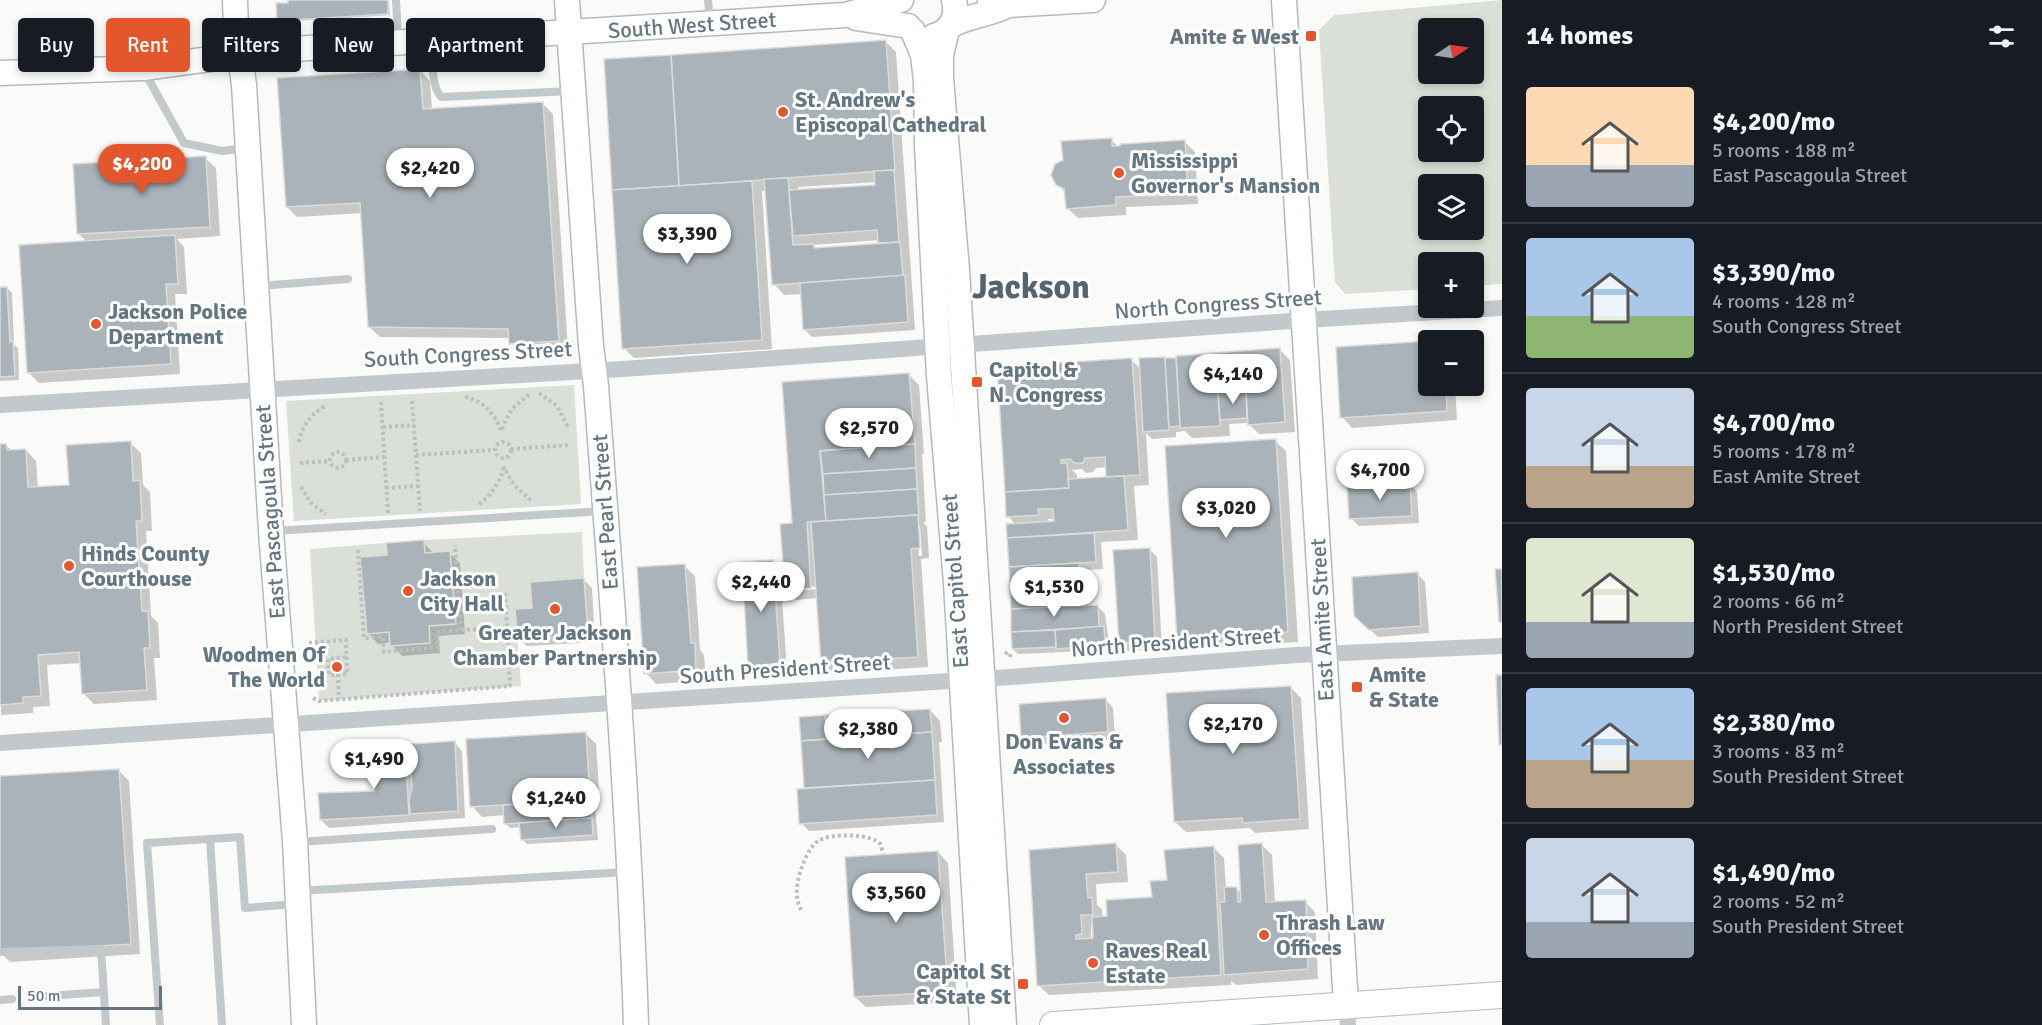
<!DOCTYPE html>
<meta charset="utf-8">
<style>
body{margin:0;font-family:Signika,sans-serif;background:#20242c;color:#f1f3f6;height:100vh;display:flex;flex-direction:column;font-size:22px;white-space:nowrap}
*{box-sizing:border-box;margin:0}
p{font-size:20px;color:#9ea1a6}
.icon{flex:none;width:33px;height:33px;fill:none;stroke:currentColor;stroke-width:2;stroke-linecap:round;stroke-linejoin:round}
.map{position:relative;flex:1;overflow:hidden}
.panel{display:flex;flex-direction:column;background:#171b24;width:540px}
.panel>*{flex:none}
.top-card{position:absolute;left:18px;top:18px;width:570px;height:54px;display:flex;gap:12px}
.needle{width:39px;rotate:77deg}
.buttons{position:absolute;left:1418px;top:18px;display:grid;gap:12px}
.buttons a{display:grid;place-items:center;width:66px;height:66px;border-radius:6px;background:#171b24;box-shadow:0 3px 9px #0003;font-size:30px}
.scale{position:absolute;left:18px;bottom:15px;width:144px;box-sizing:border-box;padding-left:6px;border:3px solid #657683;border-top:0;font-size:16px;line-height:21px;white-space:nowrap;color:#657683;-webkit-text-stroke:4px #fff;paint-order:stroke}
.price{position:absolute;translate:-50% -51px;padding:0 14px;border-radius:21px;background:#fff;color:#222;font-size:20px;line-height:39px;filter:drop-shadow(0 2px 3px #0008)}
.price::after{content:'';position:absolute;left:50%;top:36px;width:18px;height:14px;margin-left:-9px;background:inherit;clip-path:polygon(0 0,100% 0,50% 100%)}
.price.active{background:#e4572e;color:#fff}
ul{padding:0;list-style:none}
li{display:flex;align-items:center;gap:18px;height:150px;padding:0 24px}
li+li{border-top:2px solid #363941}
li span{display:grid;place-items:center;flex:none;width:168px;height:120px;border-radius:6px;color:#555}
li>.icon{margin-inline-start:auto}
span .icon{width:72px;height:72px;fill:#fffc;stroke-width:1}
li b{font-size:26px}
h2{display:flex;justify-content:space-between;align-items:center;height:72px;padding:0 24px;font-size:26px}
.chip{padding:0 21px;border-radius:6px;background:#171b24;box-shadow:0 3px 9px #0003;font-size:21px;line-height:54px}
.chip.active{background:#e4572e;color:#fff}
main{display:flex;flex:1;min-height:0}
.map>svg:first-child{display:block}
.green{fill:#dadfd7;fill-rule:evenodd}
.shadow{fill:#0003;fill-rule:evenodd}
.building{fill:#aab3b9;stroke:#dcdcda;stroke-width:1.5}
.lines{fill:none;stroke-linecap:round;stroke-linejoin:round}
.secondary-casing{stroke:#b3babf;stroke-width:27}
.primary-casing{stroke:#b5babe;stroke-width:28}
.path{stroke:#bbbfc2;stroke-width:4;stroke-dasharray:3 3;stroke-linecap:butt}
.lane{stroke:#c3c8cc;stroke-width:8}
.street{stroke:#c3c8cc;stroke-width:16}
.secondary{stroke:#fff;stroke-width:24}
.primary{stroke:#fff;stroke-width:26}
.poi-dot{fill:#e4572e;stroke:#fff;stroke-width:2}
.labels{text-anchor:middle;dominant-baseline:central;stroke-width:6;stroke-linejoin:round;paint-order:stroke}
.street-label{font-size:22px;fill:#657683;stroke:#fff}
.poi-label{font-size:22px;font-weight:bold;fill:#657683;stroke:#fff;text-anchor:start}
.town-label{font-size:34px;font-weight:bold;fill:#57646e;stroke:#fff}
</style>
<main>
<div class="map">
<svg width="1502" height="1025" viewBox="0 0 1502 1025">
<rect width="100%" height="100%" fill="#fafaf8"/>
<g class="green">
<path d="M1502,0V284L1473,286V262H1428V289L1345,294L1335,282L1319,30L1334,15ZM1428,28H1473V74H1428ZM1428,106H1473V152H1428ZM1428,184H1473V230H1428Z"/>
<polygon points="574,385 581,504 294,521 286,401"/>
<polygon points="582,532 584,578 530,582 532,608 515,610 521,686 319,701 310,549 386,543 387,555 360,558 367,633 389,632 391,646 429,643 429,626 450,551 425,553 424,540"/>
</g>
<g class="shadow">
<polygon points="289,0 389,0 390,15 281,22 278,20 290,4"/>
<path d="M885,41L896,52L915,330L812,337L804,329L802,294L784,295L774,284L767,191H762L772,349L634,358L624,348L606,60ZM877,182V186L798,191V187ZM880,240V245L817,249L813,245Z"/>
<polygon points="420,70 430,81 432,110 542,103 553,114 568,351 521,354 511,343 511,338 380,337 369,327 362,213 297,217 287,207"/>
<polygon points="1111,140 1119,147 1184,141 1195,152 1198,204 1126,207 1126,215 1078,218 1067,208 1066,193 1055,182"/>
<polygon points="205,158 216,168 220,236 177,239 184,247 187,294 175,294 180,374 39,383 29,373 87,242 79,234"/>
<polygon points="1473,198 1478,203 1480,224 1473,224"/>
<polygon points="0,288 7,288 12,293 14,345 18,348 19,380 0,381"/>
<polygon points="1428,342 1428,386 1455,386 1457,420 1352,428 1342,417"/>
<path d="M1279,349L1290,360L1295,432L1259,434L1248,423L1229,424L1230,436L1192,438L1185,431L1176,432V437L1152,439L1146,433L1149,485L1134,486L1138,540L1101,542L1103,569L1086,570L1088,606H1097L1105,614L1110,650L1018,654L1013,649L1008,525H1016L1008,516L1131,360L1141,369L1176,359L1178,362ZM1107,467V478L1077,480V475L1072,470L1082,469L1086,473L1093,472L1096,468ZM1048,519H1055L1056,522H1048Z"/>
<path d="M909,375L919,385L924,454H922L926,522H923L927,527L929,558L921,559L928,667L833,673L823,662L818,598L796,600L786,589L794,525L784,383ZM917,526H920L922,556H919ZM819,586V589L794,591V588Z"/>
<polygon points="1275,441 1286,451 1298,642 1189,649 1178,638"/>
<polygon points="130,443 141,453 143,485 150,492 152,531 146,531 151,616 158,623 160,658 154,658 157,700 94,704 84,694 82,663 47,665 50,706 33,707 33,713 1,715 0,446 6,445 12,451 26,450 36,461 38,488 70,486"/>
<polygon points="1410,484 1417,492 1419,523 1359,526 1351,518"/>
<polygon points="423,542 434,554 449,553 460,563 465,634 438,636 440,653 402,656 392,645 392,642 378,644 368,633 389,556"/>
<polygon points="1149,549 1157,557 1162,649 1128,651 1121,643"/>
<polygon points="773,562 780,570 787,670 758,674 750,666"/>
<polygon points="684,566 695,576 700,650 704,655 706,680 656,684 646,673"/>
<polygon points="1417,574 1425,582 1429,633 1378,637 1364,624"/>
<polygon points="584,580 592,588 595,642 527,646 519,639 534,610"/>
<polygon points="1291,688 1301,698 1309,829 1255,833 1250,828 1186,832 1175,822"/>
<polygon points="1106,700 1113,708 1115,740 1030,745 1022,737"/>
<polygon points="930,710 940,721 942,742 939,742 944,822 809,831 801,823 806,790 801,718"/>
<polygon points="585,733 596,744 599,790 574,792 575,802 590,801 595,806 598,840 527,844 522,839 521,827 510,828 505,823 505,815 482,817 472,806"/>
<polygon points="455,743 462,751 465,818 329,828 321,820 376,792 405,745 411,752"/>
<polygon points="118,770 129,781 140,954 10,962 0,952 0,778"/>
<path d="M1116,845L1126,855L1128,882L1096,884L1097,905L1102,909V918L1153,898L1168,881L1214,848L1224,858L1226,889L1236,888L1242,894L1262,845L1272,855L1275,903L1305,902L1315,912L1318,979L1236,985L1231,981V985L1049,995L1038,985L1030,852ZM1091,925H1094L1095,940H1091Z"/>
<polygon points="938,852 948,863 957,1002 866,1007 855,997"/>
</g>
<g class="building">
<polygon points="288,0 388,0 388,14 277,21 276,3 288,3"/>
<polygon points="886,40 895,170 679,186 671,55"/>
<polygon points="671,55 679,186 612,190 604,59"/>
<polygon points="420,69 423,109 543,102 559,341 509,344 508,329 368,327 360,203 286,207 277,78"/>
<polygon points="1112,138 1112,146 1120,146 1120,144 1185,140 1188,194 1116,197 1116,205 1066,209 1064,189 1056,185 1051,175 1055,164 1063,160 1061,141"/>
<polygon points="206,156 210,227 77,234 73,164"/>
<polygon points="894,170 899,242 878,243 877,230 793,236 789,190 875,185 874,171"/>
<polygon points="788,178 793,245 814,244 814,248 900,242 903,276 772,285 764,179"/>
<polygon points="752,181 762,340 622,349 612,190"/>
<polygon points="1473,196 1476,219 1473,219"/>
<polygon points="175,235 178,284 166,284 171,364 27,373 19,245"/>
<polygon points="905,275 908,322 803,330 800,283"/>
<polygon points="0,287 7,287 10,342 13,341 15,376 0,377"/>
<polygon points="1428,341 1428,386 1446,386 1447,411 1340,418 1336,347"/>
<polygon points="1280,348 1285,422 1248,425 1246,391 1218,392 1220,426 1180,428 1176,356"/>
<polygon points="1165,357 1169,430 1143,432 1139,358"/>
<polygon points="1132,358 1140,475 1106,477 1105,457 1085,458 1083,463 1074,463 1070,459 1061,460 1061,463 1067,463 1069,488 1005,492 997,367"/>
<polygon points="1165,358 1176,358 1180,426 1169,427"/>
<polygon points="909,373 915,444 820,451 826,521 807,522 811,588 785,590 780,524 792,523 782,382"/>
<polygon points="1246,391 1247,418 1220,420 1218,392"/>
<polygon points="1276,439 1288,632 1177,639 1165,446"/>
<polygon points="131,441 133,481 140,480 142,521 136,521 142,611 148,611 150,648 144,648 147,690 82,694 79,652 38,655 41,696 23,697 23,703 0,705 0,444 6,444 7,450 26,449 28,487 69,485 66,445"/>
<polygon points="915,444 916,468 823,474 820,451"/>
<polygon points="916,468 917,489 824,495 823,474"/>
<polygon points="1124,476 1128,530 1007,538 1006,524 1054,521 1053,509 1038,509 1039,515 1006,517 1005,492 1069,488 1068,479"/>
<polygon points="1410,483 1412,516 1349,519 1347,486"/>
<polygon points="917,489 919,515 826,521 824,495"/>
<polygon points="918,515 920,548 911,549 918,657 821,663 811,522"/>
<polygon points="1094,533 1096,562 1009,567 1007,538"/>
<polygon points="424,540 425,553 450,551 456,624 429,626 430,643 390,646 389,632 367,634 360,557 387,555 386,543"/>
<polygon points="1150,548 1155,641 1119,643 1113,550"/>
<polygon points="773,560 780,663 748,667 742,562"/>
<polygon points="1079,563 1082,605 1011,609 1009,567"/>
<polygon points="685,564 691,643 695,643 696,670 644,674 637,567"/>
<polygon points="1495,569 1502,569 1502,622 1499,622"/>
<polygon points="1418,572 1421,626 1369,630 1354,616 1352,577"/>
<polygon points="584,578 588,635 518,639 515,609 532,608 530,582"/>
<polygon points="1098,605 1099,627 1011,632 1011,609"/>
<polygon points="1104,626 1105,645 1056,649 1055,630"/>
<polygon points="1055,630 1056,647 1012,649 1011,632"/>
<polygon points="1496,675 1502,675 1502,745 1499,745"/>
<polygon points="1291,686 1300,819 1243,823 1242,818 1174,822 1166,693"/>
<polygon points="1106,698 1108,732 1021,738 1019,704"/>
<polygon points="930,709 932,732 827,739 825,715"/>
<polygon points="825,715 827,739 801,741 799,717"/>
<polygon points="586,732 589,780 564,782 566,801 470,807 466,739"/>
<polygon points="932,732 935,780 804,788 801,741"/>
<polygon points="455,741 458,811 410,814 409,799 412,789 409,744"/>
<polygon points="405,744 409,815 320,820 318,793 374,791 372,746"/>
<polygon points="119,769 131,944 0,952 0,776"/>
<polygon points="935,780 937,815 799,824 797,789"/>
<polygon points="591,799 592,818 504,824 503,805"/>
<polygon points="592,818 593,835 521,840 519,823"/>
<polygon points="1116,843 1118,872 1086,874 1088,898 1092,897 1093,915 1081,915 1082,934 1076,935 1076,939 1093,938 1092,917 1107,916 1106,900 1152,897 1150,881 1167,880 1164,850 1214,846 1221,975 1037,986 1029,850"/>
<polygon points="1262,843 1266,902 1306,900 1308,969 1224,975 1220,902 1225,902 1224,887 1237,887 1238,902 1241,902 1238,845"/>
<polygon points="938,851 948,992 854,997 845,857"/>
</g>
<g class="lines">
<g class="secondary-casing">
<g id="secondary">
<polyline points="235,0 236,28 244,85 271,531 295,842 304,1025"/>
<path d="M567,0L591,346L596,386C612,599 629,812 636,1025"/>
<polyline points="990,0 1008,5 1093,0"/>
<polyline points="1284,0 1346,1004"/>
<polyline points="856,18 908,26"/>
<path d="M952,25C970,15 990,15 1008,5"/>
<polyline points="947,30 941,55 941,78 957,270 1004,1025"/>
<polyline points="913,31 923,55 926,81 927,147 939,376 956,583 982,1025"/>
<path d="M934,36C952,31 958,17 954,0"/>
<polyline points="0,73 143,68 277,50 845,15 901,0"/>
</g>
</g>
<g class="primary-casing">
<polyline id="primary" points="1053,1025 1502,995"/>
</g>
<g class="path">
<polyline points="539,393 557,406 569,429"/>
<path d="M465,397C484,401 495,414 501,431L511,410L529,394"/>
<polyline points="412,401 420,511"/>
<polyline points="381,402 388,513"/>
<polyline points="383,427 414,425"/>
<circle cx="503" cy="450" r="8"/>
<path d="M299,442C302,425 312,413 327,405"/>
<polyline points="511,449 570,445"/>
<circle cx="338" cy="460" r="8"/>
<polyline points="416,455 494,450"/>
<polyline points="346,460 385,457"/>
<polyline points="300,463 330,461"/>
<polyline points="301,487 311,503 326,514"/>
<polyline points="386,488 418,486"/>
<path d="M479,504C491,496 499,483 504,468L515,486L533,502"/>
<polyline points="358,550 364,638 383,637 384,652 438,647 437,632 461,630 455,545"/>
<polyline points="461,630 507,628"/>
<polyline points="309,643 346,640 347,674 329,675 328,659 347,657"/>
<polyline points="1005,654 1009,651"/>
<polyline points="1010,657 1011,652"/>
<polyline points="338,674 339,699"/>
<polyline points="313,698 319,701 510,686 505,593"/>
<path d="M801,910C799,906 797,901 797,896C795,881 806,849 818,841C829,833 874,833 881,845C881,846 883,853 883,854"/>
</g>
<g class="lane">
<polyline points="396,0 398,39"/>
<polyline points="708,0 710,20"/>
<path d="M432,41C433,58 430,84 441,97L571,91"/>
<polyline points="144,71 184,143 222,151 247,148"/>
<polyline points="260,286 348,279"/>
<polyline points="273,531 605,511"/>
<polyline points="210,839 222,1025"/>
<polyline points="298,842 492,829"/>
<polyline points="298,891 627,872"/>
<polyline points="0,952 101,949 106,1025"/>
<polyline points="33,997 104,992"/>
<polyline points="0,1000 12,999"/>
<polyline points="160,1025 147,843 240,837 245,908 297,904"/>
</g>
<g class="street">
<polyline points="0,405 623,369 1305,320 1502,308"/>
<polyline points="0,743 1011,677 1297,655 1502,646"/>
<polyline points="1346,1004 1348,1025"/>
</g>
<use href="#secondary" class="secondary"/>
<use href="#primary" class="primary"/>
</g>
<g class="poi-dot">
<rect x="1305" y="30" width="12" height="12" rx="3"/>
<circle cx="783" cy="112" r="6"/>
<circle cx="1119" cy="173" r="6"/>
<circle cx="96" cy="324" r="6"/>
<rect x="971" y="376" width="12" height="12" rx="3"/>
<circle cx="69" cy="566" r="6"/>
<circle cx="408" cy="591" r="6"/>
<circle cx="555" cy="609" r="6"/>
<circle cx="337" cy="667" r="6"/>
<rect x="1351" y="681" width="12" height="12" rx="3"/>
<circle cx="1064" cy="718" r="6"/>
<circle cx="1264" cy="935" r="6"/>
<circle cx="1093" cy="963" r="6"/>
<rect x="1017" y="978" width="12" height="12" rx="3"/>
</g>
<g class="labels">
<g class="street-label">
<text transform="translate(692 25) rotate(-4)">South West Street</text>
<text transform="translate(1218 304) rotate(-4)">North Congress Street</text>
<text transform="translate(468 354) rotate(-3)">South Congress Street</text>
<text transform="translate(270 512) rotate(-94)">East Pascagoula Street</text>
<text transform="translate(605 512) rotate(-94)">East Pearl Street</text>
<text transform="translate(955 581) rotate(-94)">East Capitol Street</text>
<text transform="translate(1322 620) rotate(-93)">East Amite Street</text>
<text transform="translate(1176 642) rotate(-4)">North President Street</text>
<text transform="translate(785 669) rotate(-4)">South President Street</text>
</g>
<g class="poi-label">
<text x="1299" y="36" text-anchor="end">Amite &amp; West</text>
<text x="795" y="99">St. Andrew's<tspan x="795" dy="25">Episcopal Cathedral</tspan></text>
<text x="1131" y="160">Mississippi<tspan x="1131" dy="25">Governor's Mansion</tspan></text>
<text x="108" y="311">Jackson Police<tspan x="108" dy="25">Department</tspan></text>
<text x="989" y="369">Capitol &amp;<tspan x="989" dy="25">N. Congress</tspan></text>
<text x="81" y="553">Hinds County<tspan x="81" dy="25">Courthouse</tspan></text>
<text x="420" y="578">Jackson<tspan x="420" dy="25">City Hall</tspan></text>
<text x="555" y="632" text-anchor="middle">Greater Jackson<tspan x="555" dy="25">Chamber Partnership</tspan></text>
<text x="325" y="654" text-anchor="end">Woodmen Of<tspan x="325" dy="25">The World</tspan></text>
<text x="1369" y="674">Amite<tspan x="1369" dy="25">&amp; State</tspan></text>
<text x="1064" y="741" text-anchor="middle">Don Evans &amp;<tspan x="1064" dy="25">Associates</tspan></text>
<text x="1276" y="922">Thrash Law<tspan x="1276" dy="25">Offices</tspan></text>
<text x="1105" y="950">Raves Real<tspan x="1105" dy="25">Estate</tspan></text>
<text x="1011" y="971" text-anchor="end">Capitol St<tspan x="1011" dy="25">&amp; State St</tspan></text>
</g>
<g class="town-label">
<text x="1031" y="287">Jackson</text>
</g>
</g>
</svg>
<div class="buttons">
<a><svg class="needle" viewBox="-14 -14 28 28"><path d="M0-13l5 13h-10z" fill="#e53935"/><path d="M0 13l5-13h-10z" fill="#9ea1a6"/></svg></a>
<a><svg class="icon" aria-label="locate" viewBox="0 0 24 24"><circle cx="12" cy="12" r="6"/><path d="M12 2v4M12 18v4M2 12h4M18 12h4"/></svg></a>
<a><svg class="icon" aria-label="layers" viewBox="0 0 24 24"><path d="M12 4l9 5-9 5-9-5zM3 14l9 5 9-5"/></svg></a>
<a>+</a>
<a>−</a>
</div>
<div class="scale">50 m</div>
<b class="price active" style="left:142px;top:195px">$4,200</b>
<b class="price" style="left:430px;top:199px">$2,420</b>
<b class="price" style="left:687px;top:265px">$3,390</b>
<b class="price" style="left:1233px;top:405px">$4,140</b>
<b class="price" style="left:869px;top:459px">$2,570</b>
<b class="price" style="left:1380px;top:501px">$4,700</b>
<b class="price" style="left:1226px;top:539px">$3,020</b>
<b class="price" style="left:761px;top:613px">$2,440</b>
<b class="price" style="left:1054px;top:618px">$1,530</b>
<b class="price" style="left:1233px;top:755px">$2,170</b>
<b class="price" style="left:868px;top:760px">$2,380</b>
<b class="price" style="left:374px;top:790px">$1,490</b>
<b class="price" style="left:556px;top:829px">$1,240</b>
<b class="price" style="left:896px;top:924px">$3,560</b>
<div class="top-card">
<a class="chip">Buy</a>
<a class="chip active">Rent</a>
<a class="chip">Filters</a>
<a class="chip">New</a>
<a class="chip">Apartment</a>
</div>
</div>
<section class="panel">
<h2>14 homes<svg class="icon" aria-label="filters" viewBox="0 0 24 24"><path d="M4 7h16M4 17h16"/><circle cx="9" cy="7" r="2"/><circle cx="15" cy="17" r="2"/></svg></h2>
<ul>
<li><span style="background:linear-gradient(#ffd9b3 65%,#9aa5b1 0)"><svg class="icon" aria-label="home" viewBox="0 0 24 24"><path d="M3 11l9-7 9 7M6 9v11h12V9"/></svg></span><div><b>$4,200/mo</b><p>5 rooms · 188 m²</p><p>East Pascagoula Street</p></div></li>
<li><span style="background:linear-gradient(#a9c7e8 65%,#8fb573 0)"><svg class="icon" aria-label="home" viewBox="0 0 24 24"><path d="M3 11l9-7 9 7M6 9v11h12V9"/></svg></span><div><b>$3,390/mo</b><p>4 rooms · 128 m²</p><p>South Congress Street</p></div></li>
<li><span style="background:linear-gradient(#c9d6e8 65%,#b9a48a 0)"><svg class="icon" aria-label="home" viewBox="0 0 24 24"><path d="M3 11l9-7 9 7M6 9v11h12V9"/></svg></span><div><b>$4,700/mo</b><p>5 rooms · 178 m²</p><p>East Amite Street</p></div></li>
<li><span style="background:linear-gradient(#dfe7d0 70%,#9aa5b1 0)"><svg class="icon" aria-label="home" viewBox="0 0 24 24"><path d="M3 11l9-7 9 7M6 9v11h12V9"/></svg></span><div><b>$1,530/mo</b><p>2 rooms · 66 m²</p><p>North President Street</p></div></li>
<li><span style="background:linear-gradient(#a9c7e8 60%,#b9a48a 0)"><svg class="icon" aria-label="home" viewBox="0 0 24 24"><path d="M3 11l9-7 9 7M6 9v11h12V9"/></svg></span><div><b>$2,380/mo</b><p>3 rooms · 83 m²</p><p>South President Street</p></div></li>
<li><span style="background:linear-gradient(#c9d6e8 70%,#9aa5b1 0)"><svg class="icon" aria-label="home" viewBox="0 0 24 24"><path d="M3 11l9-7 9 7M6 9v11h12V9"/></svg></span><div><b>$1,490/mo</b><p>2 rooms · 52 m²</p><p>South President Street</p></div></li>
</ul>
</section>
</main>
